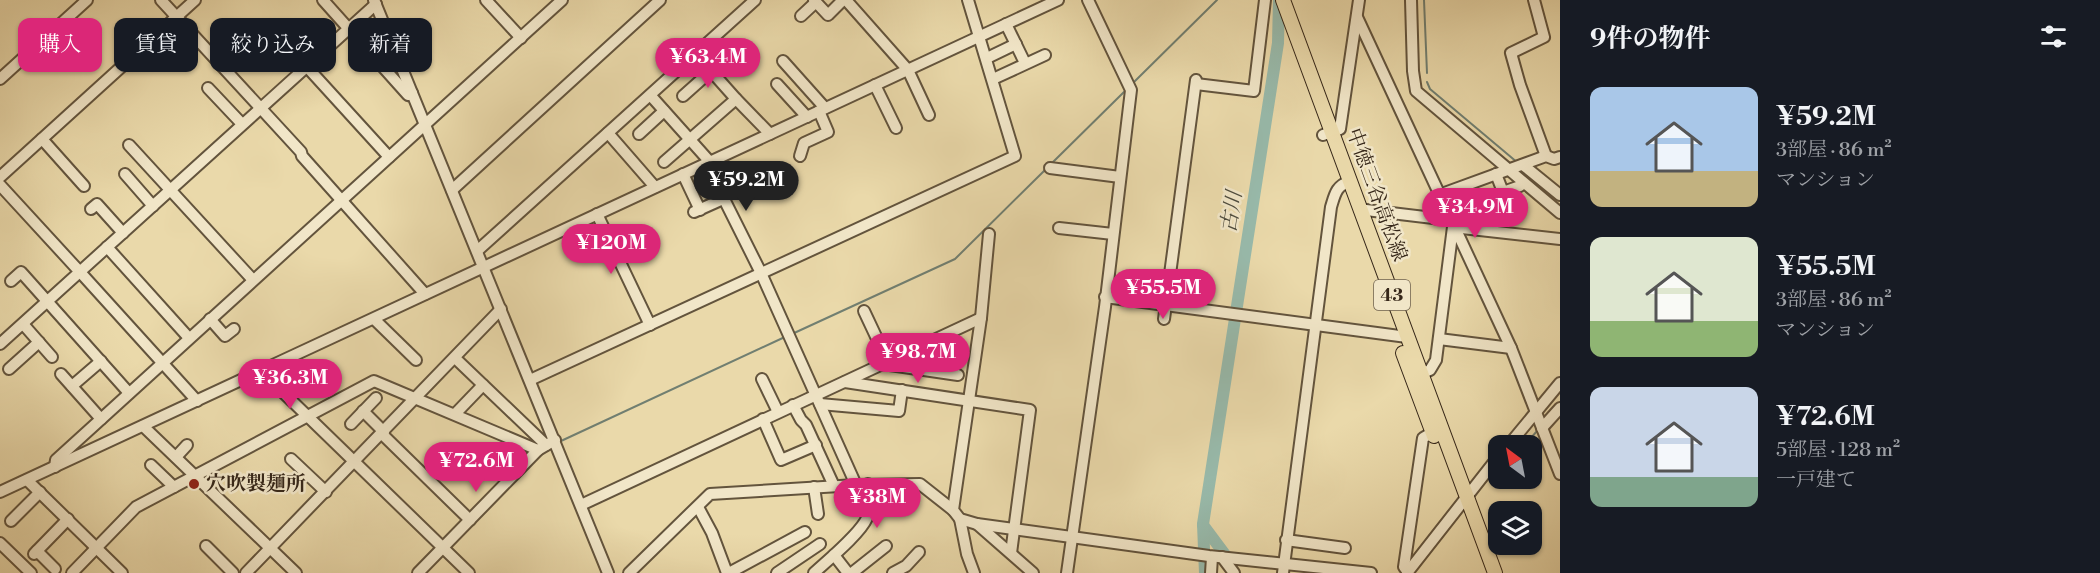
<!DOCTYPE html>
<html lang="ja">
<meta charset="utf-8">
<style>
body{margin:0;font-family:"Libre Bodoni","Noto Serif JP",serif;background:#242831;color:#f1f3f6;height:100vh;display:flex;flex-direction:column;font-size:22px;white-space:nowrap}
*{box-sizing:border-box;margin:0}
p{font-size:20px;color:#9ea1a6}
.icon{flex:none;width:33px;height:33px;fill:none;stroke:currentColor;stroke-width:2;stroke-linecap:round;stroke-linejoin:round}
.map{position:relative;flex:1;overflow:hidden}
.drawer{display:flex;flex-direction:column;background:#171b24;width:540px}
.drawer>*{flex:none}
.hud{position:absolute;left:18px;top:18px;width:570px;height:54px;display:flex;gap:12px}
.needle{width:39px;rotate:328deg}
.controls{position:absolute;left:1488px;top:435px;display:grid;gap:12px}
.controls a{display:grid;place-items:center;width:54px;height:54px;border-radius:12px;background:#171b24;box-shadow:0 2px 4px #0004;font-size:30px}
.price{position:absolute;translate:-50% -51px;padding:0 14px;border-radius:21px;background:#db2777;color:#fff;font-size:20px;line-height:39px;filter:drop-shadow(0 2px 3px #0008)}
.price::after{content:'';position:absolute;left:50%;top:36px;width:18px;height:14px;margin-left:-9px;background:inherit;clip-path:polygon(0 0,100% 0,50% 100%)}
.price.selected{background:#222;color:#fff}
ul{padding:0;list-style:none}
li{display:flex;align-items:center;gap:18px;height:150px;padding:0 30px}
li span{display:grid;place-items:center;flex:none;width:168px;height:120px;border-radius:12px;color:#555}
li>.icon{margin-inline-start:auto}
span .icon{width:72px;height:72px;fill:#fffc;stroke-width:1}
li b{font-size:26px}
h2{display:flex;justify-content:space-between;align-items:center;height:72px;padding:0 30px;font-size:26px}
.tag{padding:0 21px;border-radius:12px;background:#171b24;box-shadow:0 2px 4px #0004;font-size:21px;line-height:54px}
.tag.selected{background:#db2777;color:#fff}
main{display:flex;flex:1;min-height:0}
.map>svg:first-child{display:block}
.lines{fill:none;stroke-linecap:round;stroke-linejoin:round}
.stream{stroke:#717f71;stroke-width:2}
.river{stroke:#98baab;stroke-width:12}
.minor-casing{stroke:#63543d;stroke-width:14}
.major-casing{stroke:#362719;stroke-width:16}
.minor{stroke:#f1e6c8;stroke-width:10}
.major{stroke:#ead9aa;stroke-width:14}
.poi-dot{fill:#8f2418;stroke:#f1e6c8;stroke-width:2}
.labels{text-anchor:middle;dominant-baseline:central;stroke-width:5;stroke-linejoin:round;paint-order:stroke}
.shield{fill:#f1e6c8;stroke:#6e604e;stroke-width:1.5}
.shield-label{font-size:18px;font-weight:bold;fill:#362719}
.street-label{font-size:20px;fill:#362719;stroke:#f1e6c8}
.poi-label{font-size:20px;font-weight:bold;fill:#362719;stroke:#f1e6c8;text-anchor:start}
.water-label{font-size:21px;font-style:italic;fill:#4e4c3e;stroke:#f1e6c8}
</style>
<main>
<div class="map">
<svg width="1560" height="573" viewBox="0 0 1560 573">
<rect width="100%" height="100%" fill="#ead9aa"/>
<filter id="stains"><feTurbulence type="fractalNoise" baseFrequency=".00333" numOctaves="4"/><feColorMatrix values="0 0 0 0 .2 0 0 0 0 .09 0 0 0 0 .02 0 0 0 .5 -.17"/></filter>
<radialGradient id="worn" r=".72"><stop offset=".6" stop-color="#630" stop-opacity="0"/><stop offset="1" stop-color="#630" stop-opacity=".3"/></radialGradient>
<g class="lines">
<g class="stream">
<polyline points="1424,0 1427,73"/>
<polyline points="1427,82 1430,89 1518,163"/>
<polyline points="1133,83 1217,0"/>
<polyline points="1052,163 1127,89"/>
<polyline points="792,334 955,259 1045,170"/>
<polyline points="561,441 787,336"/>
<polyline points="1524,446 1537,431"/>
</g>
<g class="river">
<polyline points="1203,525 1232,564"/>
<polyline points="1205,573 1203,524 1278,43 1279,0"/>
</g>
<g class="minor-casing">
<g id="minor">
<polyline points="161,0 301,152 302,156 425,294"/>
<polyline points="323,0 408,95 412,93"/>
<polyline points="374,0 608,573"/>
<polyline points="486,0 521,38"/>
<polyline points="814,0 828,15 843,0"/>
<polyline points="846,0 908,70 929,115"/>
<polyline points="1411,0 1413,71 1416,91 1560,213"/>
<polyline points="1534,0 1544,37 1511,53 1520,85 1546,156"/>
<polyline points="801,16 816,2"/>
<polyline points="1357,17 1511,348 1560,474"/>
<polyline points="1006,24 1025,63"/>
<polyline points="987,58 1016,44"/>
<polyline points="783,61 825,108"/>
<polyline points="307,67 389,157"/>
<polyline points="0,79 87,0"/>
<polyline points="993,79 1045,55"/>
<polyline points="777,84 807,117"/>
<polyline points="1196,84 1254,91 1265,0"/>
<polyline points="875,85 896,128"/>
<polyline points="208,88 242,124"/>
<polyline points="651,96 710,162"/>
<polyline points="683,96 711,71"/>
<polyline points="736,99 770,134"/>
<polyline points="608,133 655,187"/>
<polyline points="639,134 664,111"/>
<polyline points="1323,135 1340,129 1359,0"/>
<polyline points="42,139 84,186"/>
<polyline points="129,145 253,280"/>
<polyline points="800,156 804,143 828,132 819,111"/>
<polyline points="664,162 736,99 696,54"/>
<polyline points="706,163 761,273 856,485"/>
<polyline points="1523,165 1560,195"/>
<polyline points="1050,168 1120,177"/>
<polyline points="125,174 153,206"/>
<polyline points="683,174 700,210"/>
<polyline points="0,177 195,0"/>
<polyline points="0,185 80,272"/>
<polyline points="452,190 660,0"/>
<polyline points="1503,192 1520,186"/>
<polyline points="1439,195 1546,156 1554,159 1560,157"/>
<polyline points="1477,202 1503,192 1496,174"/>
<polyline points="91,209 97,204 123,233"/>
<polyline points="694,212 723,199"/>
<polyline points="1361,212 1366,210 1450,220"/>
<polyline points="597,214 650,325"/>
<polyline points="1448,216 1469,208"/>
<polyline points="1059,228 1113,234"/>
<polyline points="989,234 981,318 953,510 960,519 977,524 1209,556 1371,573"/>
<polyline points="107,247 189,338"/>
<polyline points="477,251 755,0"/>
<polyline points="80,272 197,401"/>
<polyline points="11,281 21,272 129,393"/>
<polyline points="1105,297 1407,337"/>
<polyline points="864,311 888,362"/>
<polyline points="210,319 225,336 234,329"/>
<polyline points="374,319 416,360"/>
<polyline points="1164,319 1196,80"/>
<polyline points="23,324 52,357"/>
<polyline points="1439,339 1511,348"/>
<polyline points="0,344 376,4"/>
<polyline points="455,358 546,445"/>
<polyline points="883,364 958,375"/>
<polyline points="9,369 39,342"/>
<polyline points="261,371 469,573"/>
<polyline points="61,374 101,419"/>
<polyline points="1416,376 1430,370 1436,360 1453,227 1560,239"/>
<polyline points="762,379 778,412"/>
<polyline points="530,380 1015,156 968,0"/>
<polyline points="845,382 1030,410 1011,553"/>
<polyline points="72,386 101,361"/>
<polyline points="820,404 899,411 902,390"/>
<polyline points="793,405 801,420 806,425 834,486"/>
<polyline points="363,411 384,432"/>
<polyline points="457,412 483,385"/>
<polyline points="763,419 781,460 816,445"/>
<polyline points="351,424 376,398"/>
<polyline points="143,426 296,573"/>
<polyline points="1542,428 1560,408"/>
<polyline points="382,434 470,520"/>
<polyline points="1508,446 1560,383"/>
<polyline points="176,457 187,445"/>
<polyline points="291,459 326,492"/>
<polyline points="151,465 174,487"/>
<polyline points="55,467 56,460 562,0"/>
<polyline points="27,480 122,573"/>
<polyline points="814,487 818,514"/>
<polyline points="0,492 1058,0"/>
<polyline points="581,505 981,318"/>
<polyline points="698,507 712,533 727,573"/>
<polyline points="960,519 967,554 974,573"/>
<polyline points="11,521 40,492"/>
<polyline points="977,524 1033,573"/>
<polyline points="1286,540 1345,548"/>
<polyline points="0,543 31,573"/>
<polyline points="206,546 233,573"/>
<polyline points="37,551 55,569"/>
<polyline points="34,554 68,519"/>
<polyline points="834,555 848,573"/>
<polyline points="1222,557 1234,573"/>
<polyline points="1408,572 1404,567 1423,438 1438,429"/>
<polyline points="72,573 136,507 374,381 538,450"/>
<polyline points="246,573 501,309"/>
<polyline points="418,573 538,450 555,440"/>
<polyline points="629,573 710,494 856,485 920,484 953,510"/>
<polyline points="729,573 805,532"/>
<polyline points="777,573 820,544"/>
<path d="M814,573C828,560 860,534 867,518C872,507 869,495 868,484"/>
<polyline points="852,573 886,546"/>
<polyline points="893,573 906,566 919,552"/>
<polyline points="1067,573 1105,307 1131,90 1088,0"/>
<polyline points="1211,573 1212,557"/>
<path d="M1283,573L1331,207C1335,194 1336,186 1350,181"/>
<polyline points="1407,573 1498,457"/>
</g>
</g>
<g class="major-casing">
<g id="major">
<polyline points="1283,0 1495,573"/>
<polyline points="1403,353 1434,436"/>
</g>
</g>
<use href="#minor" class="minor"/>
<use href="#major" class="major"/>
</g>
<circle class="poi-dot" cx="194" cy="484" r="6"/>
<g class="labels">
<rect class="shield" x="1374" y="280" width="36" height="30" rx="4.5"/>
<g class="shield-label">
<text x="1392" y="295">43</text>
</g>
<g class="street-label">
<text transform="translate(1376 195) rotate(70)">中徳三谷高松線</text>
</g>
<g class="poi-label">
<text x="206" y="484">穴吹製麺所</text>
</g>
<g class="water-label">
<text transform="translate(1232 212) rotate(-81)">古川</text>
</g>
</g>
<rect width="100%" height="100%" filter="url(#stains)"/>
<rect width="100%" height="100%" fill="url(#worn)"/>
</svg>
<div class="controls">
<a><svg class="needle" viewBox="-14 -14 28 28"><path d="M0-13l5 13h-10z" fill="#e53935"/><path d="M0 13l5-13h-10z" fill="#9ea1a6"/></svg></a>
<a><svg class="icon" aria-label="layers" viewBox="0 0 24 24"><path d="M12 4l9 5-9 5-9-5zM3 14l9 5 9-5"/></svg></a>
</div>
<b class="price" style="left:708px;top:89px">¥63.4M</b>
<b class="price selected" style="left:746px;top:212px">¥59.2M</b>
<b class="price" style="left:1475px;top:239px">¥34.9M</b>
<b class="price" style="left:611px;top:275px">¥120M</b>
<b class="price" style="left:1163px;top:320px">¥55.5M</b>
<b class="price" style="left:918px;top:384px">¥98.7M</b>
<b class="price" style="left:290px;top:410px">¥36.3M</b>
<b class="price" style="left:476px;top:493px">¥72.6M</b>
<b class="price" style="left:877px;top:529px">¥38M</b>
<div class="hud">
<a class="tag selected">購入</a>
<a class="tag">賃貸</a>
<a class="tag">絞り込み</a>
<a class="tag">新着</a>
</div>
</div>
<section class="drawer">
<h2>9件の物件<svg class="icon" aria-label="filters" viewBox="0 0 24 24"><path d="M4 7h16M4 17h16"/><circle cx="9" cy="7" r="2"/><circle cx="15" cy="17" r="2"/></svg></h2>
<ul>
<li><span style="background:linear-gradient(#a9c7e8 70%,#c2b280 0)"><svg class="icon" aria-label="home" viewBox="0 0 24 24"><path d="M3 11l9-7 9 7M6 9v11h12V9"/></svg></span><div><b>¥59.2M</b><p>3部屋 · 86 m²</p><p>マンション</p></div></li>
<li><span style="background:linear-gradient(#dfe7d0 70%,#8fb573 0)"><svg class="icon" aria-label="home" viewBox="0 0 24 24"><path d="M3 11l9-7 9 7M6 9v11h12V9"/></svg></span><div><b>¥55.5M</b><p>3部屋 · 86 m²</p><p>マンション</p></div></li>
<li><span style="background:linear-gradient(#c9d6e8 75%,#7fa58c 0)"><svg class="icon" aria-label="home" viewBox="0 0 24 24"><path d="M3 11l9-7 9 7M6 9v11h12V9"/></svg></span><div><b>¥72.6M</b><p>5部屋 · 128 m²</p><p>一戸建て</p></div></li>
</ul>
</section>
</main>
